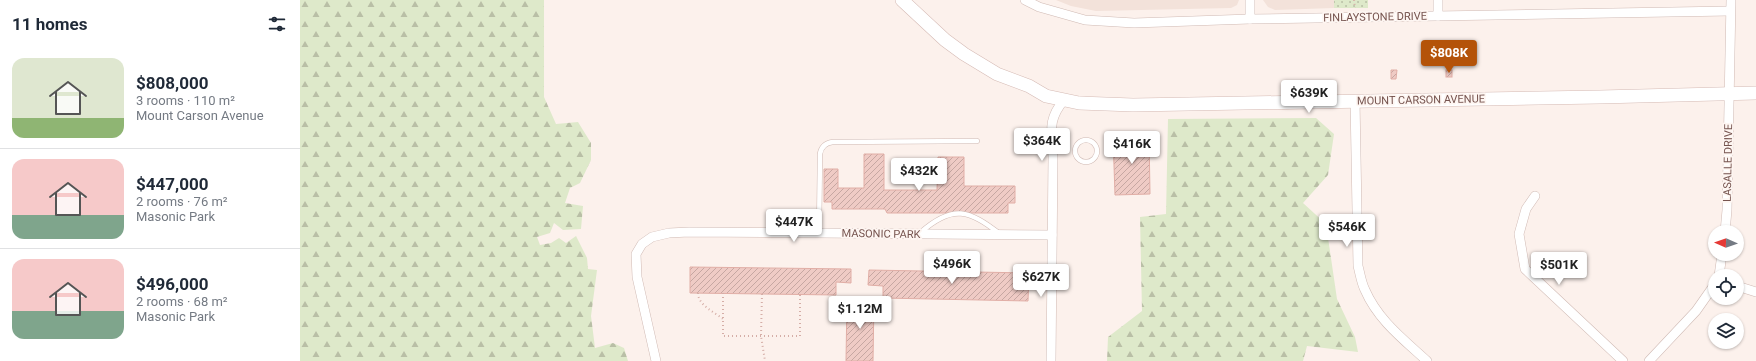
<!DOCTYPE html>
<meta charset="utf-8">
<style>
body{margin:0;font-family:Roboto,sans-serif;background:#f6f6f7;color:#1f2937;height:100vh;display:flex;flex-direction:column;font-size:15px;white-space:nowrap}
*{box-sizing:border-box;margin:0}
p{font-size:13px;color:#747a83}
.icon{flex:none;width:22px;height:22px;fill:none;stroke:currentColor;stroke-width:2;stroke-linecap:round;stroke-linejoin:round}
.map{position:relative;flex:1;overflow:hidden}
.panel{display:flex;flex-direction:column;background:#fff;width:300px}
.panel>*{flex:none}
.needle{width:26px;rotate:272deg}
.fabs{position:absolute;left:1408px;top:225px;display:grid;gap:8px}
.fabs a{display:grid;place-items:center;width:36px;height:36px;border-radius:50%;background:#fff;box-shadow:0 1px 3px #0004;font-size:20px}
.price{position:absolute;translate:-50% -34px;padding:0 9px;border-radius:4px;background:#fff;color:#222;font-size:13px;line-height:26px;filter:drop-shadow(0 1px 2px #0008)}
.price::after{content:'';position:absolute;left:50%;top:24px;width:12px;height:9px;margin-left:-6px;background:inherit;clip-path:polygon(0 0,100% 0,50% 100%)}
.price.selected{background:#b45309;color:#fff}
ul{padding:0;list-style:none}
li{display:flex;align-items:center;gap:12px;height:100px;padding:0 12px}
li+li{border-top:1px solid #e0e1e3}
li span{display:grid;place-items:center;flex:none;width:112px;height:80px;border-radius:12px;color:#555}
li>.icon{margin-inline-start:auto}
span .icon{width:48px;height:48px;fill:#fffc;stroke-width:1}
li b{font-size:17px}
h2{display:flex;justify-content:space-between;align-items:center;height:48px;padding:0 12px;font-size:17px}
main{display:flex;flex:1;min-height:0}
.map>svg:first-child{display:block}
.residential{fill:#f3e2da}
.grass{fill:url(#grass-dots)}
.forest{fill:url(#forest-firs)}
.building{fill:url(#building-hatch);stroke:#e1aea6}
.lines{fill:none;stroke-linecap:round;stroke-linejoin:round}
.service-casing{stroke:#d0bab4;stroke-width:5.5}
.minor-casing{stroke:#d0bab4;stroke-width:10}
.secondary-casing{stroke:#d5bab4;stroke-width:14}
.path{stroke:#d5aea7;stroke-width:2;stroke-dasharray:1 3;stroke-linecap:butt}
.service{stroke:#fff;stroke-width:4.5}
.minor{stroke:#fff;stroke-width:9}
.secondary{stroke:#fff;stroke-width:13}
.labels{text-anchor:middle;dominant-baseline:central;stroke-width:3.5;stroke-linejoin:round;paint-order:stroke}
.street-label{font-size:11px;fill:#76544f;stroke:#fef6f2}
</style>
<main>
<section class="panel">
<h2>11 homes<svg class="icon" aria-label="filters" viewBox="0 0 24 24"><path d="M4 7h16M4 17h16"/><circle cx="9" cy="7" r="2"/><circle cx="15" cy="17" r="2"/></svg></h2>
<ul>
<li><span style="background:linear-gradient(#dfe7d0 75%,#8fb573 0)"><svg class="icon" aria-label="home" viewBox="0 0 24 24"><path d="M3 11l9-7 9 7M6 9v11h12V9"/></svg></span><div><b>$808,000</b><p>3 rooms · 110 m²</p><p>Mount Carson Avenue</p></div></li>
<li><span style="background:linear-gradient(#f6c9c9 70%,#7fa58c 0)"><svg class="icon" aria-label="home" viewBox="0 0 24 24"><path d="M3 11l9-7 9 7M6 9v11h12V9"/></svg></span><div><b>$447,000</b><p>2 rooms · 76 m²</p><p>Masonic Park</p></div></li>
<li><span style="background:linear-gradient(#f6c9c9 65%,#7fa58c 0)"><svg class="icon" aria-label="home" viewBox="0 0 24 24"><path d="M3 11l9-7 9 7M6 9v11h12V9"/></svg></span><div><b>$496,000</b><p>2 rooms · 68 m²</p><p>Masonic Park</p></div></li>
</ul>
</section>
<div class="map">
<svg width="1456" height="361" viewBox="0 0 1456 361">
<defs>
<pattern id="grass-dots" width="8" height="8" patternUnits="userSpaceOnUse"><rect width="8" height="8" fill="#dee9ca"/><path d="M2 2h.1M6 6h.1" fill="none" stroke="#b9bfa6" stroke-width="1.8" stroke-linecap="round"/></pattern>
<pattern id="forest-firs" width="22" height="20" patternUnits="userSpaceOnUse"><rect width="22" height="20" fill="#dee9ca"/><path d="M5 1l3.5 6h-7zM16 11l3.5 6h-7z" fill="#b9bfa6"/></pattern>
<pattern id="building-hatch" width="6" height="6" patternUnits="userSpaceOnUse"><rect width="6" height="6" fill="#efcbc5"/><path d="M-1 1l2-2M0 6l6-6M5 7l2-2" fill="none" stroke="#c6a7a2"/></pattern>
</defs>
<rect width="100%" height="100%" fill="#fcf1ec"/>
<g class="residential">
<polygon points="756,0 939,0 937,5 931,8 796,11 771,6"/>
<polygon points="963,0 1034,0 1034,8 975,10 968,7"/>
</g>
<rect class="grass" x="1034" y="0" width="34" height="8"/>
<g class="forest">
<polygon points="0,0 244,0 244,97 256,124 278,122 291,143 291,160 280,183 270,188 265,203 283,206 281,229 263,230 254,223 250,233 237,237 240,245 251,243 259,238 266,243 276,236 287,258 288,269 297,270 291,316 295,348 313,343 324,348 328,361 0,361"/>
<polygon points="1016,118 1034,134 1028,175 1003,203 1026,224 1037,299 1055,337 1058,352 1007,346 1003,361 807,361 808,337 842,311 840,217 866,214 868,119"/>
</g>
<g class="building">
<polygon points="1091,70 1097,70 1096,79 1091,79"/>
<rect x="1146" y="70" width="6" height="7"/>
<polygon points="849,135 850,194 815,195 813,136"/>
<polygon points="564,154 584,154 584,190 637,190 638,157 664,157 664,186 715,186 715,203 708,203 708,213 587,213 585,209 532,209 532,202 524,202 524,169 538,169 538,188 564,188"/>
<polygon points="390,267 551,269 551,283 536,282 536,295 390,293"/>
<polygon points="569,270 729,273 728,301 583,298 583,286 568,285"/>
<polygon points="547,299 574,299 573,361 546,361"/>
</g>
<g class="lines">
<g class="service-casing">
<g id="service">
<circle cx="786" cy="151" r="11"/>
<path d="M621,232C653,204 669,210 700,234"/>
<path d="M519,233L520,154C521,147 525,143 533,142L677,141"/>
</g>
</g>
<g class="minor-casing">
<g id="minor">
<polyline points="725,0 739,7 785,20 834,23 950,19 1430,11"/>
<polyline points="950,0 950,19"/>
<polyline points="1138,0 1138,16"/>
<path d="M1055,100L1058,266C1060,273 1061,282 1065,290C1078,320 1103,339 1127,361"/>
<polyline points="1235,196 1226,209 1219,234 1225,269 1323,361"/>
<polyline points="1425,232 1427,210 1431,0"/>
<polyline points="1419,276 1422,254"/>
<polyline points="1437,286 1456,292"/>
<polyline points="356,361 337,277 336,254 342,244 352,237 369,233 389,232 752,235"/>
<path d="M751,361L753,157C752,132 747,120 764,100"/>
<polyline points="1349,361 1396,311 1415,284"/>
</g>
</g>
<g class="secondary-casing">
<polyline id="secondary" points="602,0 645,40 664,54 697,74 729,86 746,96 779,103 833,105 1300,97 1456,93"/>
</g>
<g class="path">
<polyline points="1054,0 1055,8"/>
<path d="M398,293C398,305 414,312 423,319"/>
<polyline points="423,293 423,336 500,336 500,294"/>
<polyline points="462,294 461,336 465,361"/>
</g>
<use href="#service" class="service"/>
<use href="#minor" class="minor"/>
<use href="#secondary" class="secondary"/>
</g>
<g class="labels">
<g class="street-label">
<text transform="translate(1075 17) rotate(-1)">FINLAYSTONE DRIVE</text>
<text transform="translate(1121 100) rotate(-1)">MOUNT CARSON AVENUE</text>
<text transform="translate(1428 163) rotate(-89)">LASALLE DRIVE</text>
<text transform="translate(581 234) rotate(1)">MASONIC PARK</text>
</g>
</g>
</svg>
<div class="fabs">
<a><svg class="needle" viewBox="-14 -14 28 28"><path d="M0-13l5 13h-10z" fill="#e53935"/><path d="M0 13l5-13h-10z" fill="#747a83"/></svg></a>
<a><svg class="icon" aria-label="locate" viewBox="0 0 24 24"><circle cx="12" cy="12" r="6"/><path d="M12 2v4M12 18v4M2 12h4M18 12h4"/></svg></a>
<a><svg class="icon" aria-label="layers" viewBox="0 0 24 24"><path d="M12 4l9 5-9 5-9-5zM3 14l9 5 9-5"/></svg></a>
</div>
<b class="price selected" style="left:1149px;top:74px">$808K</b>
<b class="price" style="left:1009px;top:114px">$639K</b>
<b class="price" style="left:742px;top:162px">$364K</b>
<b class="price" style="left:832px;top:165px">$416K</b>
<b class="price" style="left:619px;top:192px">$432K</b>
<b class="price" style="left:494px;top:243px">$447K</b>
<b class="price" style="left:1047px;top:248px">$546K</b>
<b class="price" style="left:652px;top:285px">$496K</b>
<b class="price" style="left:1259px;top:286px">$501K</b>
<b class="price" style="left:741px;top:298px">$627K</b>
<b class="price" style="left:560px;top:330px">$1.12M</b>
</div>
</main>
